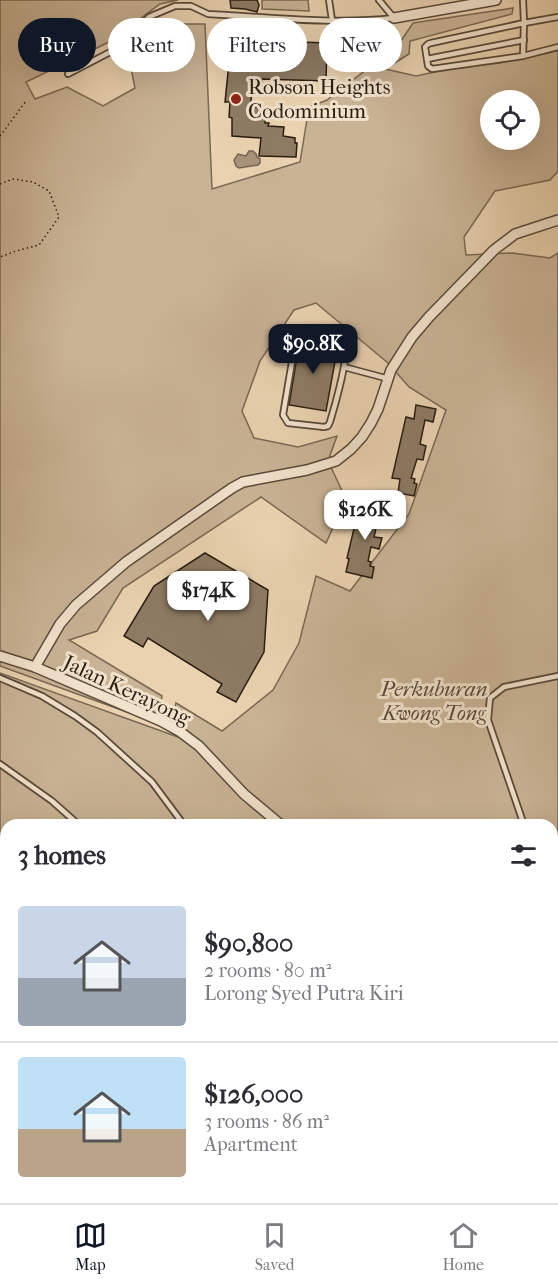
<!DOCTYPE html>
<meta charset="utf-8">
<style>
body{margin:0;font-family:"IM FELL French Canon",serif;background:#f7f7f7;color:#2b2b33;height:100vh;display:flex;flex-direction:column;font-size:22px;white-space:nowrap}
*{box-sizing:border-box;margin:0}
p{font-size:20px;color:#7c7c81}
.icon{flex:none;width:33px;height:33px;fill:none;stroke:currentColor;stroke-width:2;stroke-linecap:round;stroke-linejoin:round}
.map{position:relative;flex:1;overflow:hidden}
.details{position:absolute;left:0px;top:819px;width:558px;height:384px;display:flex;flex-direction:column;background:#fff;border-radius:18px 18px 0 0;box-shadow:0 6px 24px #0002}
.details>*{flex:none}
.banner{position:absolute;left:18px;top:18px;width:522px;height:54px;display:flex;gap:12px}
.buttons{position:absolute;left:480px;top:90px;display:grid;gap:12px}
.buttons a{display:grid;place-items:center;width:60px;height:60px;border-radius:50%;background:#fff;box-shadow:0 6px 24px #0002;font-size:30px}
.price{position:absolute;translate:-50% -51px;padding:0 14px;border-radius:12px;background:#fff;color:#222;font-size:20px;line-height:39px;filter:drop-shadow(0 2px 3px #0008)}
.price::after{content:'';position:absolute;left:50%;top:36px;width:18px;height:14px;margin-left:-9px;background:inherit;clip-path:polygon(0 0,100% 0,50% 100%)}
.price.current{background:#111827;color:#fff}
ul{padding:0;list-style:none}
li{display:flex;align-items:center;gap:18px;height:150px;padding:0 18px}
li+li{border-top:2px solid #e1e1e2}
li span{display:grid;place-items:center;flex:none;width:168px;height:120px;border-radius:6px;color:#555}
li>.icon{margin-inline-start:auto}
span .icon{width:72px;height:72px;fill:#fffc;stroke-width:1}
li b{font-size:26px}
h2{display:flex;justify-content:space-between;align-items:center;height:72px;padding:0 18px;font-size:26px}
.pill{padding:0 21px;border-radius:27px;background:#fff;box-shadow:0 6px 24px #0002;font-size:21px;line-height:54px}
.pill.current{background:#111827;color:#fff}
.menu{display:flex;justify-content:space-around;align-items:center;height:84px;border-top:2px solid #e1e1e2;background:#fff;font-size:16px;color:#7c7c81}
.menu a{display:grid;justify-items:center;gap:3px}
.menu .current{color:#111827}
.map>svg:first-child{display:block}
.green{fill:#c9b395;stroke:#796853;stroke-width:1.5;fill-rule:evenodd}
.water{fill:#a8947a;stroke:#756450;stroke-width:1.5}
.building{fill:#8d7b64;stroke:#291d11;stroke-width:1.5}
.lines{fill:none;stroke-linecap:round;stroke-linejoin:round}
.lane-casing{stroke:#594a39;stroke-width:8}
.street-casing{stroke:#594a39;stroke-width:12}
.path{stroke:#291d11;stroke-width:1.5;stroke-dasharray:1.5 3;stroke-linecap:butt}
.lane{stroke:#f1e2cc;stroke-width:4.5}
.street{stroke:#f1e2cc;stroke-width:9}
.poi-dot{fill:#8f2418;stroke:#f1e2cc;stroke-width:2}
.labels{text-anchor:middle;dominant-baseline:central;stroke-width:6;stroke-linejoin:round;paint-order:stroke}
.poi-label{font-size:21px;fill:#291d11;stroke:#f1e2cc;text-anchor:start}
.park-label{font-size:21px;font-style:italic;fill:#594a39;stroke:#f1e2cc}
.street-label{font-size:21px;fill:#291d11;stroke:#f1e2cc}
</style>
<div class="map">
<svg width="558" height="1203" viewBox="0 0 558 1203">
<rect width="100%" height="100%" fill="#ead2b0"/>
<filter id="stains"><feTurbulence type="fractalNoise" baseFrequency=".00333" numOctaves="4"/><feColorMatrix values="0 0 0 0 .2 0 0 0 0 .09 0 0 0 0 .02 0 0 0 .5 -.17"/></filter>
<radialGradient id="worn" r=".72"><stop offset=".6" stop-color="#630" stop-opacity="0"/><stop offset="1" stop-color="#630" stop-opacity=".3"/></radialGradient>
<g class="green">
<path d="M0,0H178L160,4L107,43L26,82L35,99L67,87L103,106L135,88L128,53L145,30L171,24H205L212,189L300,162L309,107L327,100L399,44L413,23L513,8L512,14L410,41L409,54L385,69L416,76L458,67L500,63L558,50V171L550,180L495,191L464,237L466,255L512,253L550,258L558,253V1203H0V673L178,737L168,730L176,703L222,731L273,690L299,643L316,576L350,591L409,514L446,410L409,387L388,363L316,303L294,310L260,361L242,411L254,438L298,447L337,436L328,461L346,499L326,543L261,497L123,588L97,631L69,640L162,696L160,707L149,720L0,666ZM490,100H530V140H490ZM6,825H552V1197H6Z"/>
<polygon points="262,0 308,0 309,11 262,9"/>
</g>
<polygon class="water" points="249,151 253,151 256,154 257,157 260,159 260,163 258,165 239,168 236,166 234,160 238,154 246,156"/>
<g class="building">
<polygon points="230,0 257,0 259,5 257,12 245,9 231,8"/>
<polygon points="259,42 281,43 282,52 301,52 300,42 327,43 326,81 262,79 261,87 253,86 250,107 262,108 261,119 265,119 265,123 269,123 268,126 284,127 283,136 295,138 295,143 297,143 296,157 259,156 261,138 232,136 232,118 229,117 230,102 225,102 229,63 260,63"/>
<polygon points="303,339 338,345 326,411 289,405 299,345"/>
<polygon points="416,405 436,409 433,422 425,420 420,444 426,446 423,460 417,459 411,478 415,479 414,483 417,484 414,496 398,493 400,479 392,478 406,417 414,419"/>
<polygon points="369,504 390,509 387,522 378,519 374,537 382,538 379,549 371,547 368,561 371,562 370,566 374,567 372,578 346,572 349,559 347,558 357,516 366,518"/>
<polygon points="205,553 268,590 264,652 236,702 217,692 222,684 148,638 143,647 124,636 154,586"/>
</g>
<g class="lines">
<g class="lane-casing">
<g id="lane">
<polyline points="329,0 332,20"/>
<polyline points="379,0 394,18"/>
<polyline points="523,0 524,23 558,17"/>
<polyline points="523,56 524,23 431,43 428,44 425,47 428,66 432,69 523,56 558,47"/>
<polyline points="427,59 524,40"/>
<path d="M68,74L116,49L149,17L175,6H191L208,14C268,17 335,25 394,18"/>
<path d="M311,331L341,341C342,343 345,347 345,349C348,360 334,409 330,422L328,426L324,427L288,423L283,415L295,344C298,336 302,333 311,331Z"/>
<polyline points="344,367 389,379"/>
<polyline points="0,678 42,696 75,716 97,732 152,782 184,825"/>
<polyline points="0,764 52,801 79,825"/>
<polyline points="524,825 488,720 490,698 504,687 558,676"/>
<polyline points="0,919 6,925"/>
<polyline points="0,1000 6,1005"/>
<polyline points="552,1015 558,1015"/>
<polyline points="0,1092 6,1078"/>
<polyline points="161,1197 161,1203"/>
<polyline points="271,1197 272,1203"/>
</g>
</g>
<g class="street-casing">
<g id="street">
<polyline points="394,18 496,0"/>
<polyline points="0,656 35,667 161,721 179,731 199,746 244,794 281,825"/>
<polyline points="35,667 60,624 76,605 126,562 232,488 243,482 307,470 336,461 351,449 362,437 371,423 378,409 391,370 412,337 429,317 494,250 515,234 558,220"/>
<polyline points="546,1197 547,1203"/>
</g>
</g>
<g class="path">
<polyline points="0,136 26,101"/>
<polyline points="0,184 13,179 33,182 49,191 59,217 39,245 16,251 0,257"/>
</g>
<use href="#lane" class="lane"/>
<use href="#street" class="street"/>
</g>
<circle class="poi-dot" cx="236" cy="99" r="6"/>
<g class="labels">
<g class="poi-label">
<text x="248" y="87">Robson Heights<tspan x="248" dy="24">Codominium</tspan></text>
</g>
<g class="park-label">
<text x="434" y="689">Perkuburan<tspan x="434" dy="24">Kwong Tong</tspan></text>
</g>
<g class="street-label">
<text transform="translate(127 690) rotate(25)">Jalan Kerayong</text>
</g>
</g>
<rect width="100%" height="100%" filter="url(#stains)"/>
<rect width="100%" height="100%" fill="url(#worn)"/>
</svg>
<div class="buttons">
<a><svg class="icon" aria-label="locate" viewBox="0 0 24 24"><circle cx="12" cy="12" r="6"/><path d="M12 2v4M12 18v4M2 12h4M18 12h4"/></svg></a>
</div>
<b class="price current" style="left:313px;top:375px">$90.8K</b>
<b class="price" style="left:365px;top:541px">$126K</b>
<b class="price" style="left:208px;top:622px">$174K</b>
<div class="banner">
<a class="pill current">Buy</a>
<a class="pill">Rent</a>
<a class="pill">Filters</a>
<a class="pill">New</a>
</div>
<section class="details">
<h2>3 homes<svg class="icon" aria-label="filters" viewBox="0 0 24 24"><path d="M4 7h16M4 17h16"/><circle cx="9" cy="7" r="2"/><circle cx="15" cy="17" r="2"/></svg></h2>
<ul>
<li><span style="background:linear-gradient(#c9d6e8 60%,#9aa5b1 0)"><svg class="icon" aria-label="home" viewBox="0 0 24 24"><path d="M3 11l9-7 9 7M6 9v11h12V9"/></svg></span><div><b>$90,800</b><p>2 rooms · 80 m²</p><p>Lorong Syed Putra Kiri</p></div></li>
<li><span style="background:linear-gradient(#bfe0f5 60%,#b9a48a 0)"><svg class="icon" aria-label="home" viewBox="0 0 24 24"><path d="M3 11l9-7 9 7M6 9v11h12V9"/></svg></span><div><b>$126,000</b><p>3 rooms · 86 m²</p><p>Apartment</p></div></li>
</ul>
</section>
</div>
<nav class="menu">
<a class="current"><svg class="icon" aria-label="map" viewBox="0 0 24 24"><path d="M3 6l6-2 6 2 6-2v14l-6 2-6-2-6 2zM9 4v14M15 6v14"/></svg>Map</a>
<a><svg class="icon" aria-label="saved" viewBox="0 0 24 24"><path d="M7 4h10v16l-5-4-5 4z"/></svg>Saved</a>
<a><svg class="icon" aria-label="home" viewBox="0 0 24 24"><path d="M3 11l9-7 9 7M6 9v11h12V9"/></svg>Home</a>
</nav>
